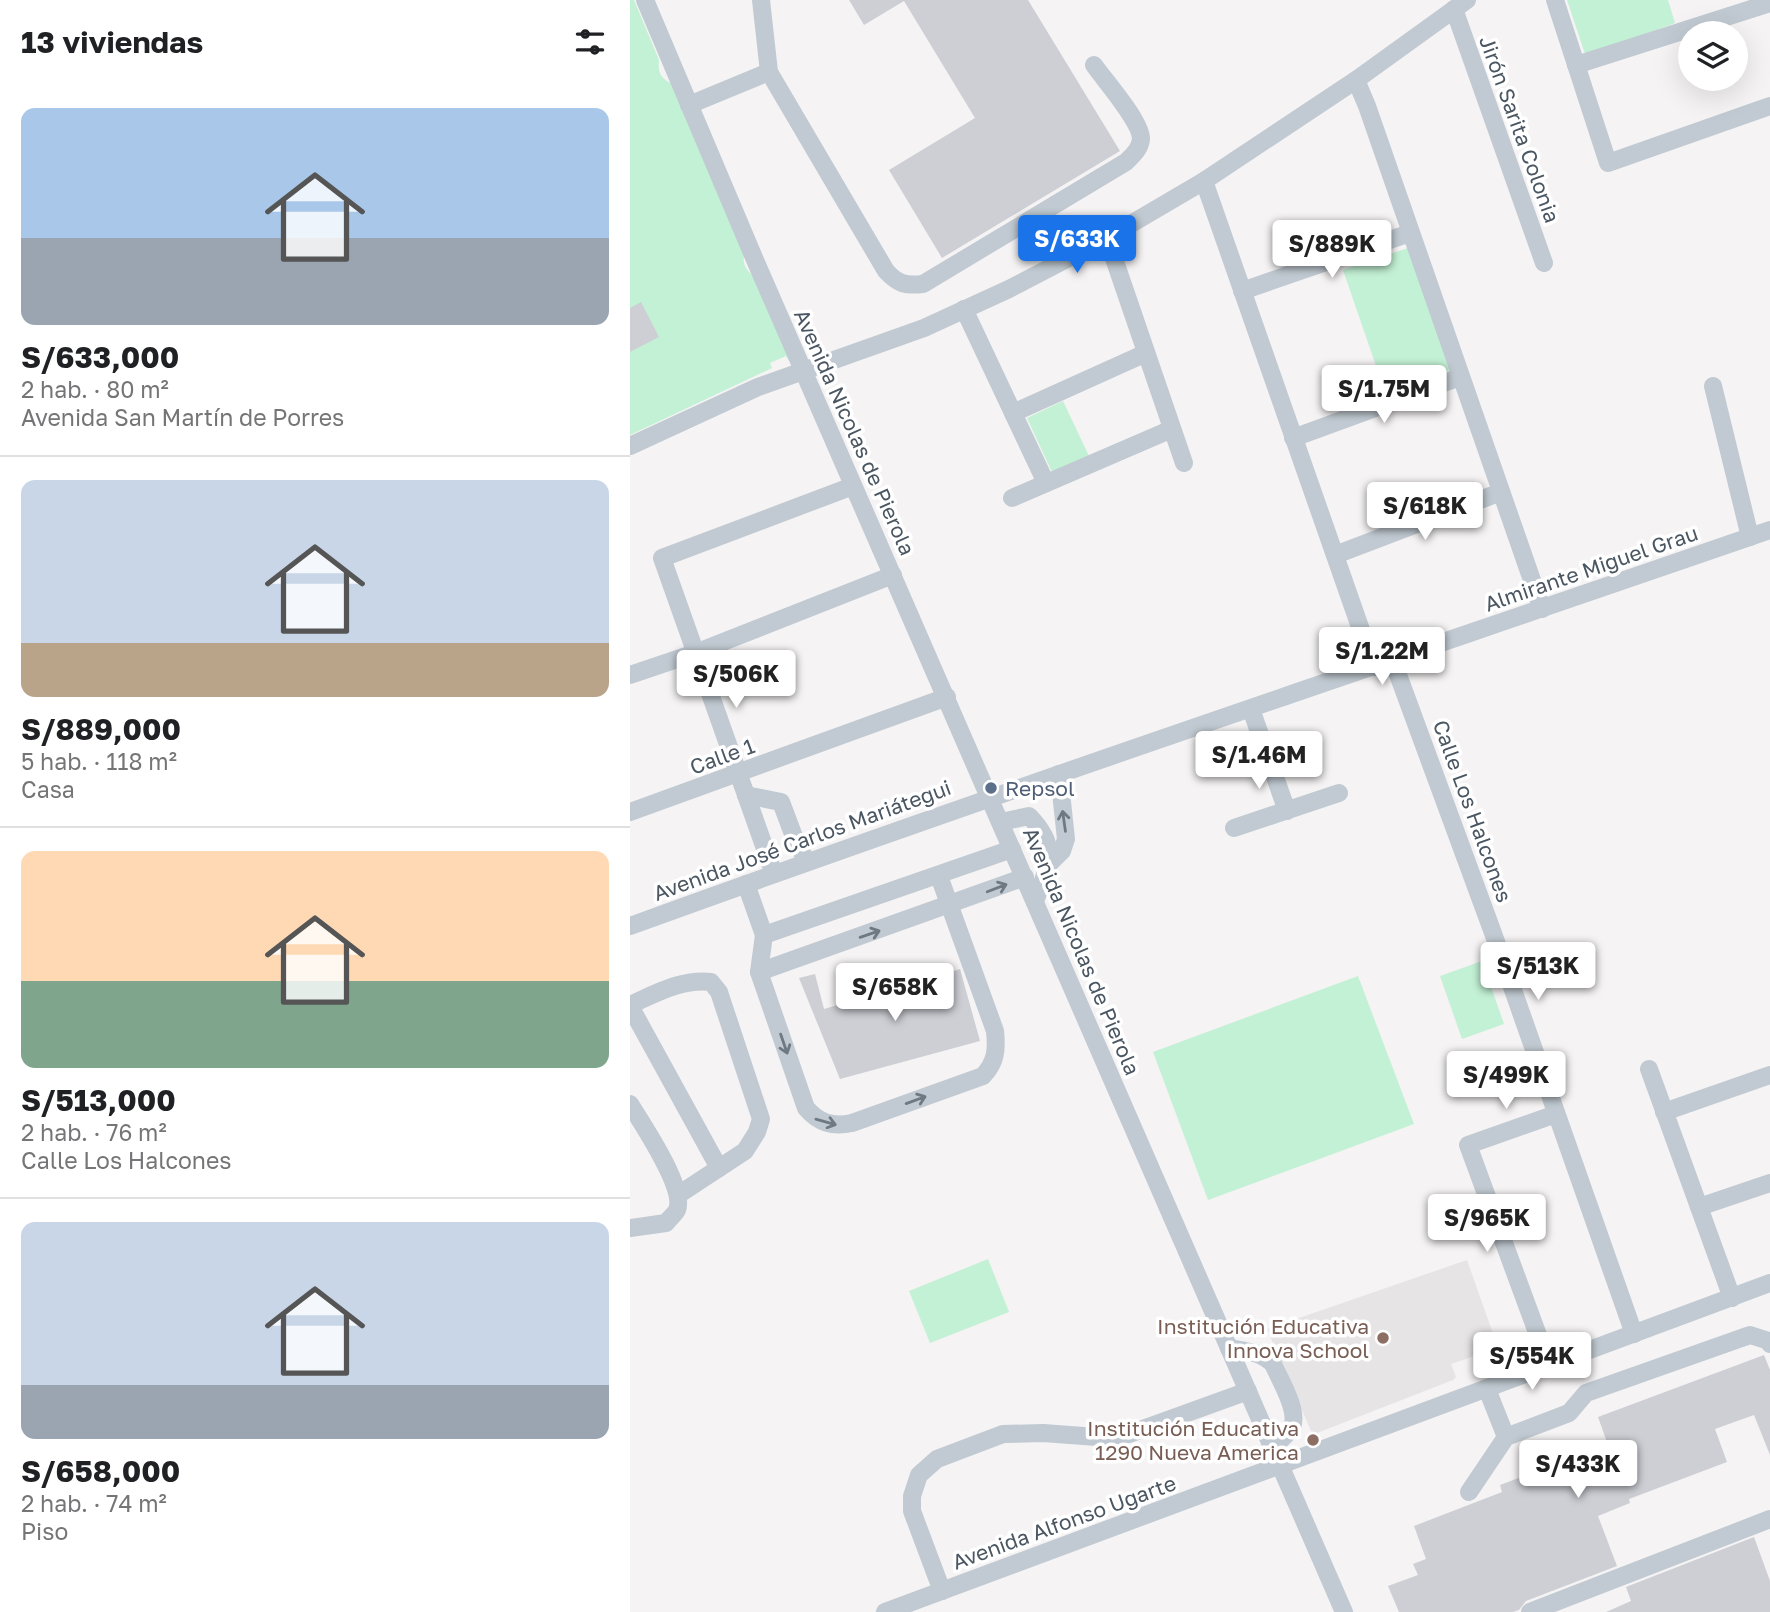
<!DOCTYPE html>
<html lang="es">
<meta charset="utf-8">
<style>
body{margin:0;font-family:"Golos Text",sans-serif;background:#f2f2f2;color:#202124;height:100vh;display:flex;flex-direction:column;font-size:26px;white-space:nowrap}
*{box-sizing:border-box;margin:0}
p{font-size:23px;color:#757577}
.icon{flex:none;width:38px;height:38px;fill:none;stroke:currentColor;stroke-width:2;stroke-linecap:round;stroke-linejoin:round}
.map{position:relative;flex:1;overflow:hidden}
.sheet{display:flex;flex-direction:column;background:#fff;width:630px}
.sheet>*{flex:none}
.tools{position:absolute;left:1048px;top:21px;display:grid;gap:14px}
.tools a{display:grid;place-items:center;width:70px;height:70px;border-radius:50%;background:#fff;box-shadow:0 7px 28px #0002;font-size:35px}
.price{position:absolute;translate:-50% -60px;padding:0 16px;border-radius:7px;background:#fff;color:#222;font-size:23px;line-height:46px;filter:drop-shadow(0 2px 4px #0008)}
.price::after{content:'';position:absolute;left:50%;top:42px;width:21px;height:16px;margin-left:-10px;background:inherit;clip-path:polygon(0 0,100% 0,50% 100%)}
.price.current{background:#1a73e8;color:#fff}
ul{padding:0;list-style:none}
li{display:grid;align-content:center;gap:14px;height:371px;padding:0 21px}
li+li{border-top:2px solid #e0e0e0}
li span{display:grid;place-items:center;height:217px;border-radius:14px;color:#555}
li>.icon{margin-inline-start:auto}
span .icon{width:126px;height:126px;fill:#fffc;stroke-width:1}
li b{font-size:30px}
h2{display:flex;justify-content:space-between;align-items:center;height:84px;padding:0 21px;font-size:30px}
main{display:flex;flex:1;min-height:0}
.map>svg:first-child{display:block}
.education{fill:#e6e4e5}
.green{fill:#c3f1d5}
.building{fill:#cdcfd5}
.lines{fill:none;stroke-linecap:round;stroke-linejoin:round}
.minor{stroke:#c1cad2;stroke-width:18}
.oneway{stroke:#6e7983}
.service-dot{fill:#5c6f8a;stroke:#fff;stroke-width:2.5}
.education-dot{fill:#8d6e63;stroke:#fff;stroke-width:2.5}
.labels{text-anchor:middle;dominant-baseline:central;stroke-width:7;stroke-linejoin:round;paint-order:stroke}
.street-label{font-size:21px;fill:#4a5661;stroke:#fff}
.service-label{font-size:21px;fill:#4e5e75;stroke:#fff;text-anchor:start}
.education-label{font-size:21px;fill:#785e54;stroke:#fff;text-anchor:end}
</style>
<main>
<section class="sheet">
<h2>13 viviendas<svg class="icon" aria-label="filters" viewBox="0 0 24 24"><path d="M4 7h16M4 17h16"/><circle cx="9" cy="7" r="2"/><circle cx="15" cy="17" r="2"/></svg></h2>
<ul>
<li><span style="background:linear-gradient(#a9c7e8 60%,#9aa5b1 0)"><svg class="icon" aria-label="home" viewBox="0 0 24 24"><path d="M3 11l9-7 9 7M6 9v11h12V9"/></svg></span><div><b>S/633,000</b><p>2 hab. · 80 m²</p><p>Avenida San Martín de Porres</p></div></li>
<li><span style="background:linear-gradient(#c9d6e8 75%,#b9a48a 0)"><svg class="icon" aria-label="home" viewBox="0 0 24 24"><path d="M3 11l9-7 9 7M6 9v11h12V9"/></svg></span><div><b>S/889,000</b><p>5 hab. · 118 m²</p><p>Casa</p></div></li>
<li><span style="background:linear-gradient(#ffd9b3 60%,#7fa58c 0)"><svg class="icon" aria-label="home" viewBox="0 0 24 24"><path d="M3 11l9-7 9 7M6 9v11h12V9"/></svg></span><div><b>S/513,000</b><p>2 hab. · 76 m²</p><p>Calle Los Halcones</p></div></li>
<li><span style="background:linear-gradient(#c9d6e8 75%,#9aa5b1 0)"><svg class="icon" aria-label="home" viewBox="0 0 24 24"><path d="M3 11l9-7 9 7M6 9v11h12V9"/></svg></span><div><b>S/658,000</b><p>2 hab. · 74 m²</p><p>Piso</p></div></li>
</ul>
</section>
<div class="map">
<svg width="1140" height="1612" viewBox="0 0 1140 1612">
<rect width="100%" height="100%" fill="#f5f3f3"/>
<polygon class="education" points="837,1260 868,1348 821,1364 826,1377 823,1380 687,1433 681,1431 637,1329"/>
<g class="green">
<path d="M0,0H4L29,60C28,73 30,78 42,84L115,251C111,264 116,271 127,278L162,360L159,361L156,356L140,363L142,368L0,435Z"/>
<polygon points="937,0 1038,0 1045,23 956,57"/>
<polygon points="778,248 820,370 755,392 713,270"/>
<polygon points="433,401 459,456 422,472 397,418"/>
<polygon points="852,961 874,1024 832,1039 810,976"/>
<polygon points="728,976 784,1124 578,1200 523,1052"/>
<polygon points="358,1259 379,1312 300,1343 279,1291"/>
</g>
<g class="building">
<polygon points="219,0 398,0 490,151 312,258 259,170 345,118 274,1 234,25"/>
<polygon points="11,302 29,337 0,352 0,308"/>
<polygon points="330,969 350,1041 210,1079 169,978 185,974 194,1009"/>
<polygon points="1134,1355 1140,1370 1140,1455 1124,1415 1085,1429 1097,1462 999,1499 1000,1503 968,1516 987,1566 896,1601 889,1610 883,1612 769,1612 758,1586 788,1575 783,1564 796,1559 784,1526 872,1492 870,1485 978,1445 968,1417"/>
<polygon points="1124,1537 1140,1581 1140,1612 976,1612 1001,1601 996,1587"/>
</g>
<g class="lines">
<g class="minor">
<polyline points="15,0 125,260 714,1612"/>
<path d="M131,0L139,72L256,271C268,284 275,286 293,284L496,162C503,155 510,149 511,139C511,121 475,81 464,65"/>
<polyline points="925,0 978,163 1140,106"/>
<polyline points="824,9 914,263"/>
<polyline points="946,65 1140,3"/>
<polyline points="726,80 737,106 912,609"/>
<polyline points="59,105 139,72"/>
<polyline points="574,181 744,667"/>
<polyline points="477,238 554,463"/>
<polyline points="612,291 780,233"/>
<polyline points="334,309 416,483"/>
<polyline points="1083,386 1120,537"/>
<polyline points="383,413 516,353"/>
<polyline points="663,438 830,377"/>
<polyline points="0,446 128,387 294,328 379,289 477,238 574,181 726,80 837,0"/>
<polyline points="382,498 542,429"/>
<polyline points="705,555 871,492"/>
<polyline points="763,661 863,933 1004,1334"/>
<polyline points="0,675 65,653 263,575"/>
<polyline points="621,709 657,811"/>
<polyline points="116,795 151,802 166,842 177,862"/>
<polyline points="0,812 317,697"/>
<path d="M371,822L399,816C430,848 419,865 405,901"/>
<polyline points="604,828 709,793"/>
<polyline points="420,863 432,851 436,839 429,774"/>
<polyline points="144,874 32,558 223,486"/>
<path d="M116,884L134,935L129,972L176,1108C189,1123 202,1127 222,1123L353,1076C366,1062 367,1050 365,1031L309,876"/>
<path d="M0,926C378,789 760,661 1140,530"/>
<polyline points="134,935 382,849"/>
<polyline points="129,972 395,877"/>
<path d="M0,1005C27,993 51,979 81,982L89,992L131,1119L127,1132L115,1151L48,1195"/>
<polyline points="0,1006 89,1168"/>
<polyline points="1019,1069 1102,1298"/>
<path d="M0,1104C12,1124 56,1188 47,1210C45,1214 39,1219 36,1223L0,1228"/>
<polyline points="1034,1112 1140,1075"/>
<polyline points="1069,1207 1140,1183"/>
<path d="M599,1348C616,1351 631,1352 643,1364C650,1380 669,1411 662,1427C658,1435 649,1441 642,1447"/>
<polyline points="919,1365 838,1145 926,1114"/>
<polyline points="857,1389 876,1437"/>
<polyline points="839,1492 876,1437 939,1413 956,1393 1120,1335 1139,1341 1140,1344"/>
<polyline points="312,1591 282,1511 282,1496 289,1475 307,1459 373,1434 413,1433 467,1437 499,1434 618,1391"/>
<polyline points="255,1612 1140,1283"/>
<polyline points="900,1612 1140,1519"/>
</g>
</g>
<defs><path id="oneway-shaft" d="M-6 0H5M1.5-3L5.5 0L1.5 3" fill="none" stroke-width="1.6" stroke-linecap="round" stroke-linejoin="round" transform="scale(1.75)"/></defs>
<g class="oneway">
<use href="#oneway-shaft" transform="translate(434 821) rotate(-98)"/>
<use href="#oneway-shaft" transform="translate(367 888) rotate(-21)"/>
<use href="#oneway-shaft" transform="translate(240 934) rotate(-19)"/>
<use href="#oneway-shaft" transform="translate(154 1044) rotate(71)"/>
<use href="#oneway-shaft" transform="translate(286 1100) rotate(-20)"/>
<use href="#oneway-shaft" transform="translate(196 1122) rotate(16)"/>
</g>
<circle class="service-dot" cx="361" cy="788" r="7"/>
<g class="education-dot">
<circle cx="753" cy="1338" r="7"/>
<circle cx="683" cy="1440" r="7"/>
</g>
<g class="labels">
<g class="street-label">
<text transform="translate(890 129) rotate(70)">Jirón Sarita Colonia</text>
<text transform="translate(225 432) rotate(66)">Avenida Nicolas de Pierola</text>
<text transform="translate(961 568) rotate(-19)">Almirante Miguel Grau</text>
<text transform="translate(92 756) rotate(-20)">Calle 1</text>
<text transform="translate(843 811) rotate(70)">Calle Los Halcones</text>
<text transform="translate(172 840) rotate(-20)">Avenida José Carlos Mariátegui</text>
<text transform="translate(452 951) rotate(67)">Avenida Nicolas de Pierola</text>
<text transform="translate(434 1522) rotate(-20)">Avenida Alfonso Ugarte</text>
</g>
<g class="service-label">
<text x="375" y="788">Repsol</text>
</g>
<g class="education-label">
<text x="739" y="1326">Institución Educativa<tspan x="739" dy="24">Innova School</tspan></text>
<text x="669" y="1428">Institución Educativa<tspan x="669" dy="24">1290 Nueva America</tspan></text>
</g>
</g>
</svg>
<div class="tools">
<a><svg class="icon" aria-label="layers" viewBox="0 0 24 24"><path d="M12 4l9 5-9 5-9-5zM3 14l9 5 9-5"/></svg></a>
</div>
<b class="price current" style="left:447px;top:275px">S/633K</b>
<b class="price" style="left:702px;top:280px">S/889K</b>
<b class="price" style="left:754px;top:425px">S/1.75M</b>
<b class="price" style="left:795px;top:542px">S/618K</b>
<b class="price" style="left:752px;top:687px">S/1.22M</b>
<b class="price" style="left:106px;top:710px">S/506K</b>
<b class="price" style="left:629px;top:791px">S/1.46M</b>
<b class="price" style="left:908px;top:1002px">S/513K</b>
<b class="price" style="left:265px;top:1023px">S/658K</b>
<b class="price" style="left:876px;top:1111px">S/499K</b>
<b class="price" style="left:857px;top:1254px">S/965K</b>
<b class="price" style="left:902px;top:1392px">S/554K</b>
<b class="price" style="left:948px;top:1500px">S/433K</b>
</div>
</main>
